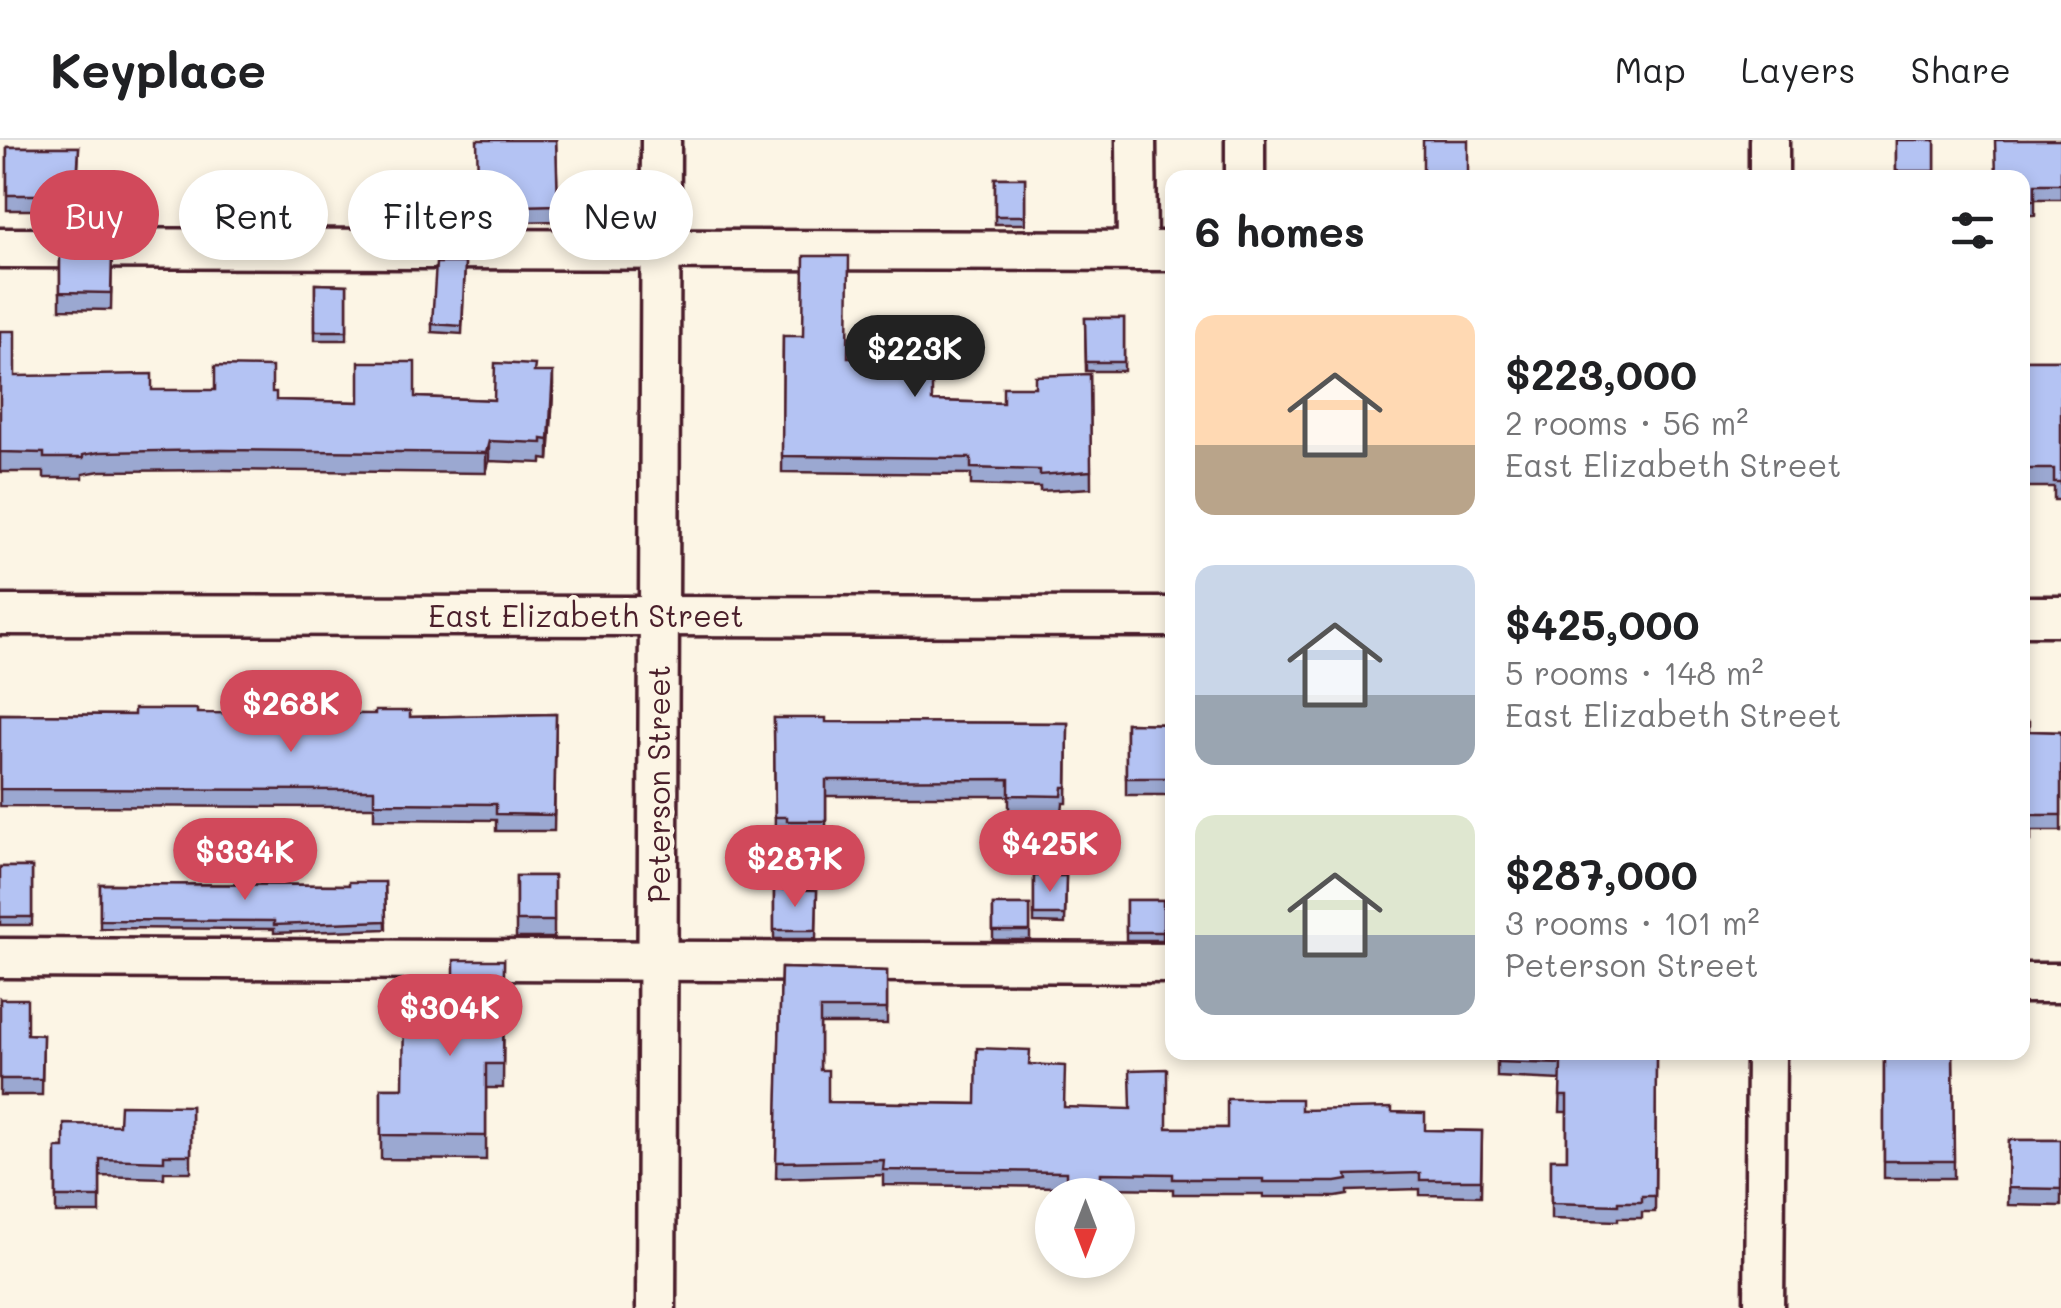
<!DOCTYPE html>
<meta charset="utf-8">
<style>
body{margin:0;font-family:Mali,sans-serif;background:#f2f2f2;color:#202124;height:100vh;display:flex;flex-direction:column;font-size:38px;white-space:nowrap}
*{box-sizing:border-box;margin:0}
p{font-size:32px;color:#757577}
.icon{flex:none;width:55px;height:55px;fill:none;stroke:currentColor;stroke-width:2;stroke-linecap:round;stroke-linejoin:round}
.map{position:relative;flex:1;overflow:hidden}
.panel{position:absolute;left:1165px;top:30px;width:865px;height:890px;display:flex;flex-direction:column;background:#fff;border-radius:20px;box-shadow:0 5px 15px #0003}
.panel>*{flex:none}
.banner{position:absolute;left:30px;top:30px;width:950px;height:90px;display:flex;gap:20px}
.needle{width:65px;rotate:180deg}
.controls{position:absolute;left:1035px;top:1038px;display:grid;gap:20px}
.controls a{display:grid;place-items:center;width:100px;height:100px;border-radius:50%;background:#fff;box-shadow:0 5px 15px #0003;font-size:50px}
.price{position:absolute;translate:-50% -85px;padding:0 22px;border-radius:35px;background:#d1495b;color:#fff;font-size:32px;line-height:65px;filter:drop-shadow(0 2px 5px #0008)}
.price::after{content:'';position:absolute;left:50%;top:60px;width:30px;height:22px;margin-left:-15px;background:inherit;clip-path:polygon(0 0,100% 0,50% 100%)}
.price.current{background:#222;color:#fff}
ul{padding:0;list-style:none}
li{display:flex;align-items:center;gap:30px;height:250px;padding:0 30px}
li span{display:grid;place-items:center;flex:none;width:280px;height:200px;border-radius:20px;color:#555}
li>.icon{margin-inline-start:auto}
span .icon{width:120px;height:120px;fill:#fffc;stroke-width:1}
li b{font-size:42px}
h2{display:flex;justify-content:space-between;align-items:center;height:120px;padding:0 30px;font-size:42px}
.pill{padding:0 35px;border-radius:45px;background:#fff;box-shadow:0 5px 15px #0003;font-size:35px;line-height:90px}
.pill.current{background:#d1495b;color:#fff}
header{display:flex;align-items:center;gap:60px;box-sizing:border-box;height:140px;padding:0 50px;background:#fff;border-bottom:2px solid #e0e0e0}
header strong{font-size:48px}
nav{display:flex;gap:55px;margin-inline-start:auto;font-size:35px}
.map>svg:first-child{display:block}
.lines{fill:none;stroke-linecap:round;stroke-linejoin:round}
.minor-casing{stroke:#4a1f2b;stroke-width:45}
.minor{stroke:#fcf5e5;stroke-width:38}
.wall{fill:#9ba8d1;stroke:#4a1f2b;stroke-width:2.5}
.shaded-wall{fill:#7e88aa;stroke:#4a1f2b;stroke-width:2.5}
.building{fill:#b4c3f3;stroke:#4a1f2b;stroke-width:2.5}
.labels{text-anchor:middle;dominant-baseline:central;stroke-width:9;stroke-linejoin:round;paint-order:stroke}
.street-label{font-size:30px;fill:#4a1f2b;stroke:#fcf5e5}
</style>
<header>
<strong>Keyplace</strong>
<nav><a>Map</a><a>Layers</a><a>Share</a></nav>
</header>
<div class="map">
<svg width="2061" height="1168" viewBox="0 0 2061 1168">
<rect width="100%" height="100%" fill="#fcf5e5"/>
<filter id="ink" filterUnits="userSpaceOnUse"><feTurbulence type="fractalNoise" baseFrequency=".01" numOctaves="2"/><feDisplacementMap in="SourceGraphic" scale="20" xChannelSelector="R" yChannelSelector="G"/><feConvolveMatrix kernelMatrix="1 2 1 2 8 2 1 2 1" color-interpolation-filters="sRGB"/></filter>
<g filter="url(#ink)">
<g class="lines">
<g class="minor-casing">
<g id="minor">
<polyline points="1136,0 1137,111"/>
<polyline points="1769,0 1769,38"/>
<polyline points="1245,38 1245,0"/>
<polyline points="0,108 1172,111"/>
<polyline points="0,475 1172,477"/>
<polyline points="2022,476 2061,476"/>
<polyline points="0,818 1172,823"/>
<polyline points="2022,843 2061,843"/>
<polyline points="656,1168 661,0"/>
<polyline points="1764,1168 1766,912"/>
</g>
</g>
<use href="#minor" class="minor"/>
</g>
<g class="wall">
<polygon points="556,0 558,81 520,82 520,87 382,86 381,43 478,43"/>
<rect x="1896" y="0" width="39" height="38"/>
<polygon points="2061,0 2061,59 2035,59 2035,75 2022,75 2022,38"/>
<polygon points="7,7 79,7 77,56 56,55 56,70 7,70"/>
<rect x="995" y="38" width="30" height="46"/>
<polygon points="60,114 112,114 111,170 60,169"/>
<polygon points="465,123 462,194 432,192 432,184"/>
<polygon points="315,144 347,145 347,200 315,200"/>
<polygon points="1085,178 1124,178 1124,231 1086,231"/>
<polygon points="0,191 15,236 152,250 272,252 276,260 359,262 415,257 494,260 535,232 553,252 549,320 542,319 542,323 489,321 486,333 221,330 100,331 83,334 83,338 44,338 44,332 0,332"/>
<polygon points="783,196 926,242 932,261 1003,263 1035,247 1090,234 1091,348 1040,351 1040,347 971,345 971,334 782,332"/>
<polygon points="2022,220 2061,220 2061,360 2054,360 2054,347 2022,347"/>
<polygon points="197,573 410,577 556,574 554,691 496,691 496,680 374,679 374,667 0,666 0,574 134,575"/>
<polygon points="774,578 826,582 1068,583 1067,663 1063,663 1062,673 1009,671 1009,656 826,656 826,697 787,698 787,694 775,694"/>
<polygon points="2022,581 2029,591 2061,592 2061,691 2031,691 2031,701 2022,701"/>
<polygon points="1126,583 1172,584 1172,655 1126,655"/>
<rect x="0" y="727" width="32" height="58"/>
<rect x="516" y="736" width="38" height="62"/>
<polygon points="1034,736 1066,736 1065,784 1034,783"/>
<polygon points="385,742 386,789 274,793 274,789 100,788 100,744 349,745"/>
<polygon points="774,749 817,750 816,799 774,799"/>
<rect x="1126" y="760" width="37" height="40"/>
<rect x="993" y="765" width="37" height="35"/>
<polygon points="504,820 503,948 486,948 486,1020 381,1019 381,948 403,948 454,870"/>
<polygon points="781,828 887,831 887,884 820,884 820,930 828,962 976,964 1030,924 1065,967 1167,988 1227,988 1301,970 1392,972 1425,990 1482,991 1481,1056 1420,1055 1420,1049 1348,1051 1348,1055 1336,1057 1263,1057 1263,1054 1173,1054 1173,1049 1101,1048 1101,1055 1066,1055 1066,1047 883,1045 883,1035 776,1038"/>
<polygon points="0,859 27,894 43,895 42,955 0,955"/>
<polygon points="1497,912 1656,912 1655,1072 1642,1072 1642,1078 1618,1078 1618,1081 1551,1079 1551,1019 1567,1019 1567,972 1560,972 1561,940 1497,937"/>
<polygon points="1884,912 1953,912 1954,1038 1884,1038"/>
<polygon points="191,966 191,1032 164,1032 164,1038 100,1036 100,1073 56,1073 56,1008 64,1008 119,985"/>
<polygon points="2009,1000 2061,1000 2061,1066 2008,1065"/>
</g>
<g class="shaded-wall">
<polygon points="553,232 553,252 549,320 549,300"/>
<polygon points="489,301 489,321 486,333 486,313"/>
</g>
<g class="building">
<polygon points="477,0 556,0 558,65 520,66 520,71 382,70 381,43 478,43"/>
<rect x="1423" y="0" width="45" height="38"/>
<rect x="1896" y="0" width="39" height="31"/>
<polygon points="1995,0 2061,0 2061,44 2035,44 2035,60 2022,60 2022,38 1996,38"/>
<polygon points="7,7 79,7 77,42 56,41 56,55 7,55"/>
<rect x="995" y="38" width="30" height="38"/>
<polygon points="60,114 112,114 111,153 60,152"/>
<polygon points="804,116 849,116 848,217 926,217 926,242 932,242 932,261 1003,263 1003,247 1035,247 1035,236 1090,234 1091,331 1040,335 1040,330 971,328 971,318 782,316 783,196 803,196"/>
<polygon points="436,123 465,123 462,186 432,184"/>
<polygon points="315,144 347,145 347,191 315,191"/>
<polygon points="1085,178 1124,178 1124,222 1086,222"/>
<polygon points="0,191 15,191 15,236 152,234 152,250 215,250 215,226 272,227 272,252 276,252 276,260 359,262 359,222 415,222 415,257 494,260 495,223 535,225 534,232 553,232 549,300 542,299 542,303 489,301 486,313 221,310 100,312 83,315 83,318 44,318 44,313 0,312"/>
<polygon points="2022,220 2061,220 2061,342 2054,342 2054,329 2022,329"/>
<polygon points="134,569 197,569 197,573 375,574 375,571 410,571 410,577 556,574 554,675 496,674 496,664 374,663 374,650 0,649 0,574 134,575"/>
<polygon points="774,578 826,578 826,582 1068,583 1067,647 1063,647 1062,656 1009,655 1009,639 826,640 826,681 787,681 787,677 775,677"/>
<polygon points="2022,581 2029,581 2029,591 2061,592 2061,675 2031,675 2031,685 2022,685"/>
<polygon points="1126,583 1172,584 1172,638 1126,638"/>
<rect x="0" y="727" width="32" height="50"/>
<rect x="516" y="736" width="38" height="45"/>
<polygon points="1034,736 1066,736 1065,775 1034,775"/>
<polygon points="349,742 385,742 386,781 274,785 274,781 100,780 100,744 349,745"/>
<polygon points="774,749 817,750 816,790 774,790"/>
<rect x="1126" y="760" width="37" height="32"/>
<rect x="993" y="765" width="37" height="26"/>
<polygon points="454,820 504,820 503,924 486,924 486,996 381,995 381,948 403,948 404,870 454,870"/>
<polygon points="781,828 887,831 887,869 820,869 820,930 828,930 828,962 976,964 977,908 1030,910 1029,924 1065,926 1064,967 1131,969 1130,930 1167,929 1167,988 1227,988 1227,959 1301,959 1301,970 1392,968 1392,972 1425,973 1425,990 1482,991 1481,1040 1420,1040 1420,1033 1347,1035 1348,1040 1336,1042 1263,1042 1263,1039 1173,1039 1173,1034 1101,1033 1101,1047 1066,1046 1066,1032 883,1030 884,1020 776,1022"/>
<polygon points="0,859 27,859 27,894 43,895 42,939 0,939"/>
<polygon points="1497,912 1656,912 1655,1056 1642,1056 1642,1062 1618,1062 1618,1065 1551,1063 1551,1019 1567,1019 1567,956 1560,956 1561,924 1497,922"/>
<polygon points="1884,912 1953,912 1954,1021 1884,1021"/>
<polygon points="120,965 191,966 191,1015 164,1015 164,1021 100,1019 100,1057 56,1057 56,1008 64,1008 64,984 119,985"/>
<polygon points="2009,1000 2061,1000 2061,1049 2008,1048"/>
</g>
</g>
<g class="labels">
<g class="street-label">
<text x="586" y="475">East Elizabeth Street</text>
<text transform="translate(658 644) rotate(-90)">Peterson Street</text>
</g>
</g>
</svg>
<div class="controls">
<a><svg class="needle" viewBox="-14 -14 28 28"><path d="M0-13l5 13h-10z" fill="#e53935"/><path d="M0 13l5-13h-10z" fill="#757577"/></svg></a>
</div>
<b class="price current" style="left:915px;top:260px">$223K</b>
<b class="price" style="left:291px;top:615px">$268K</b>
<b class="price" style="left:1050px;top:755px">$425K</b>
<b class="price" style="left:245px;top:763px">$334K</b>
<b class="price" style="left:795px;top:770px">$287K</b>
<b class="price" style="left:450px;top:919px">$304K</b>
<div class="banner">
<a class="pill current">Buy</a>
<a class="pill">Rent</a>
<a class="pill">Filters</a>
<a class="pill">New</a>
</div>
<section class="panel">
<h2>6 homes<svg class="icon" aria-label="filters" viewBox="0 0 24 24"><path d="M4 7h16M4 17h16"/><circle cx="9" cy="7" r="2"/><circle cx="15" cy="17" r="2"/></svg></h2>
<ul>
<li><span style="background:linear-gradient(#ffd9b3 65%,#b9a48a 0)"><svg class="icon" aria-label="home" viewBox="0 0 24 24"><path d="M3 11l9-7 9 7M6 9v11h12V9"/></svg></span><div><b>$223,000</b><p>2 rooms · 56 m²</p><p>East Elizabeth Street</p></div></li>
<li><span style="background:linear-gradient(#c9d6e8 65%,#9aa5b1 0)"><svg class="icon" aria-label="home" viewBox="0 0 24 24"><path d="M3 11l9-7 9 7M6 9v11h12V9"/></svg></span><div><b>$425,000</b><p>5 rooms · 148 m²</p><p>East Elizabeth Street</p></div></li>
<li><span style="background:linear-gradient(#dfe7d0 60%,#9aa5b1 0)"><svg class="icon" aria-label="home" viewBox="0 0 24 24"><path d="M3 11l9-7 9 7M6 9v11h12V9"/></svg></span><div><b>$287,000</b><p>3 rooms · 101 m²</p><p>Peterson Street</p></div></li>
</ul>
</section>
</div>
